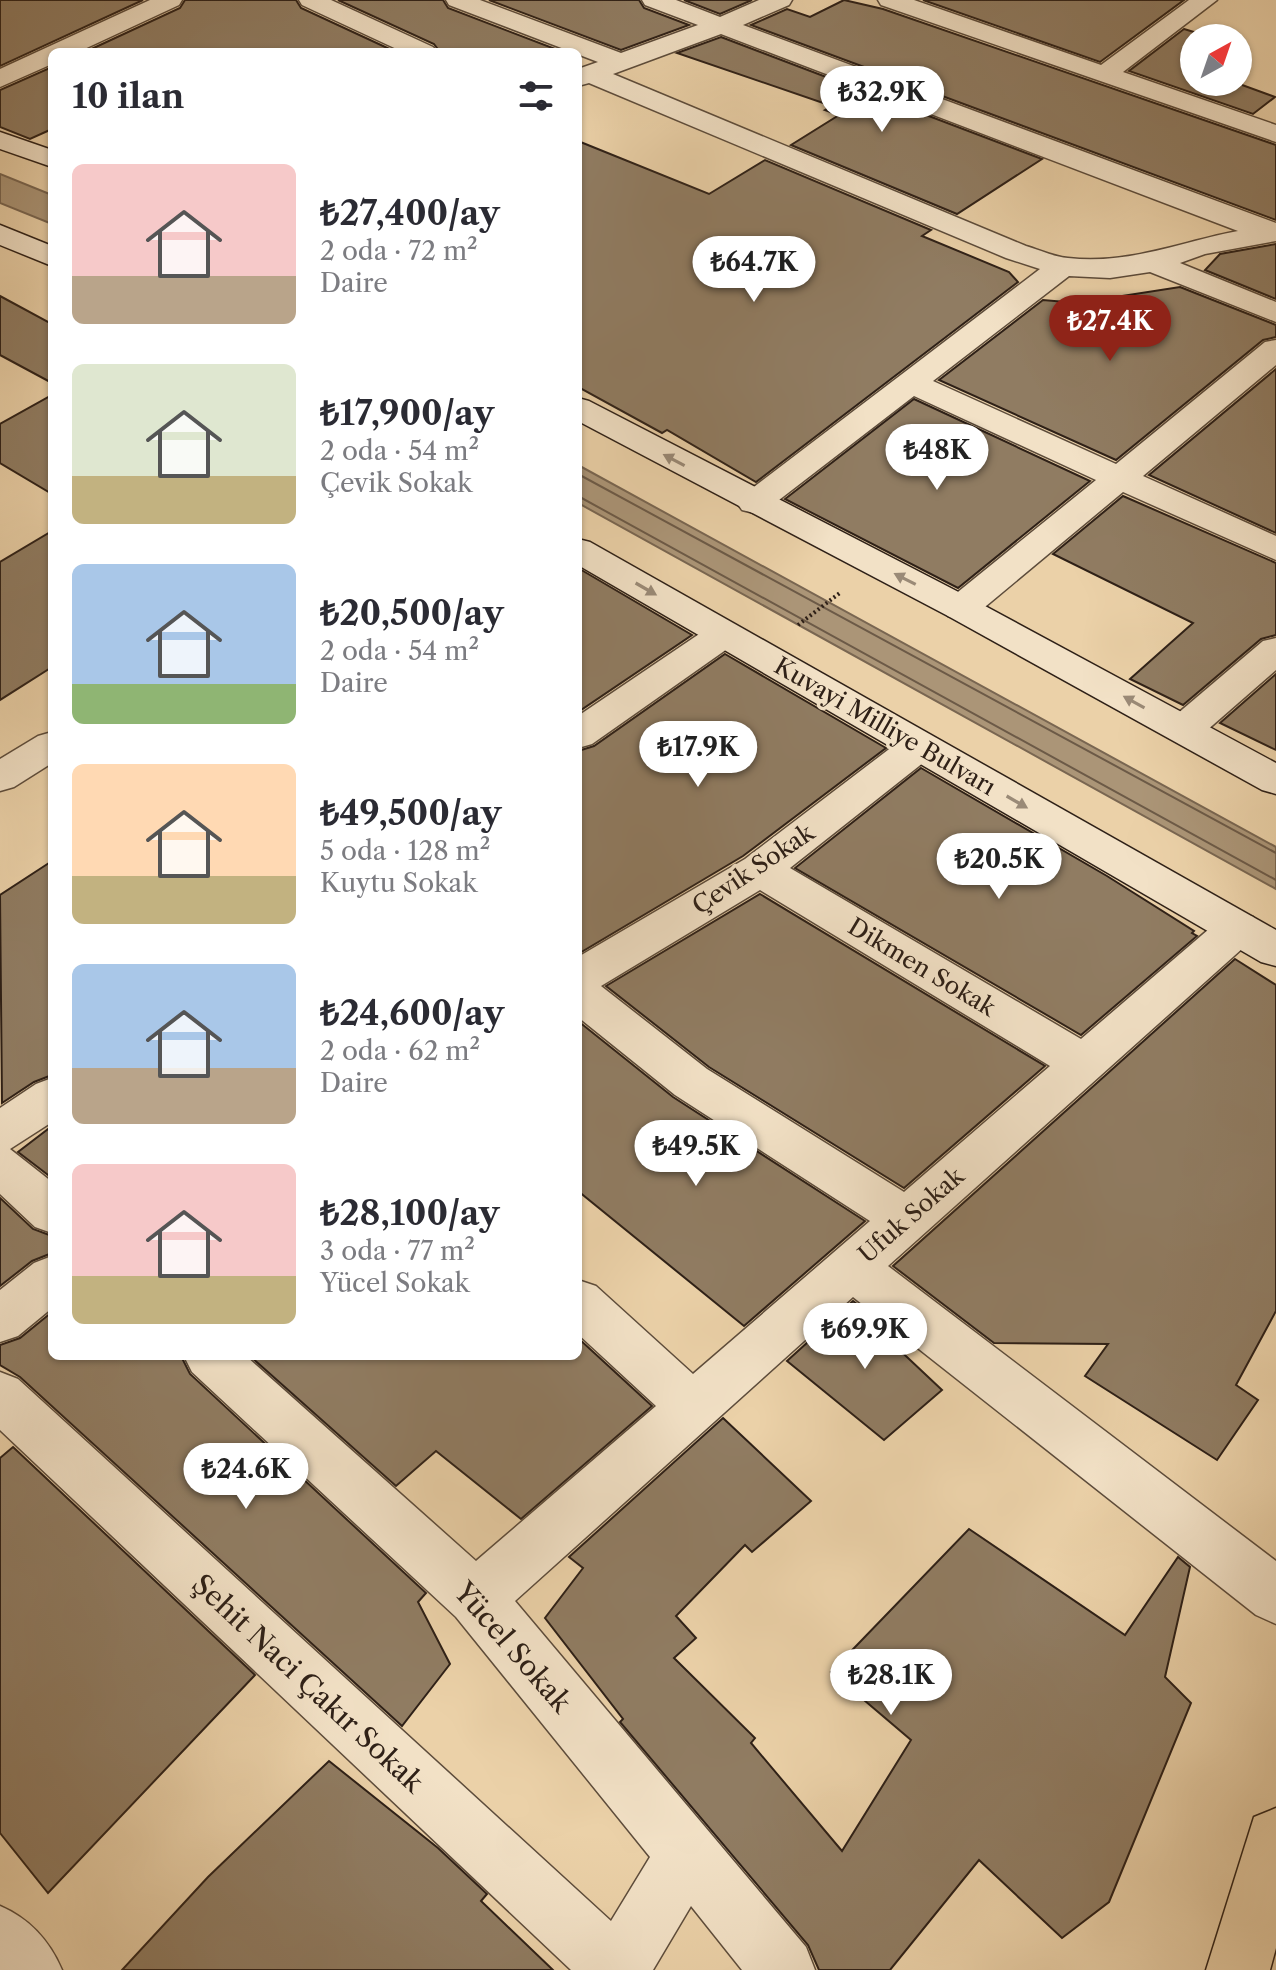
<!DOCTYPE html>
<html lang="tr">
<meta charset="utf-8">
<style>
body{margin:0;font-family:"Libre Caslon Text",serif;background:#f2f2f3;color:#2b2b33;height:100vh;display:flex;flex-direction:column;font-size:30px;white-space:nowrap}
*{box-sizing:border-box;margin:0}
p{font-size:26px;color:#7c7c81}
.icon{flex:none;width:44px;height:44px;fill:none;stroke:currentColor;stroke-width:2;stroke-linecap:round;stroke-linejoin:round}
.map{position:relative;flex:1;overflow:hidden}
.sheet{position:absolute;left:48px;top:48px;width:534px;height:1312px;display:flex;flex-direction:column;background:#fff;border-radius:12px;box-shadow:0 2px 6px #0004}
.sheet>*{flex:none}
.needle{width:52px;rotate:40deg}
.tools{position:absolute;left:1180px;top:24px;display:grid;gap:16px}
.tools a{display:grid;place-items:center;width:72px;height:72px;border-radius:50%;background:#fff;box-shadow:0 2px 6px #0004;font-size:40px}
.price{position:absolute;translate:-50% -68px;padding:0 18px;border-radius:28px;background:#fff;color:#222;font-size:26px;line-height:52px;filter:drop-shadow(0 2px 4px #0008)}
.price::after{content:'';position:absolute;left:50%;top:48px;width:24px;height:18px;margin-left:-12px;background:inherit;clip-path:polygon(0 0,100% 0,50% 100%)}
.price.selected{background:#8f2418;color:#fff}
ul{padding:0;list-style:none}
li{display:flex;align-items:center;gap:24px;height:200px;padding:0 24px}
li span{display:grid;place-items:center;flex:none;width:224px;height:160px;border-radius:12px;color:#555}
li>.icon{margin-inline-start:auto}
span .icon{width:96px;height:96px;fill:#fffc;stroke-width:1}
li b{font-size:34px}
h2{display:flex;justify-content:space-between;align-items:center;height:96px;padding:0 24px;font-size:34px}
.map>svg:first-child{display:block}
.water{fill:#ab9577;stroke:#796651;stroke-width:2}
.lines{fill:none;stroke-linecap:round;stroke-linejoin:round}
.shore{stroke:#6c5a47;stroke-width:2}
.building{fill:#907c62;stroke:#2e2017;stroke-width:2}
.street-casing{stroke:#5d4c3b;stroke-width:3}
.secondary-casing{stroke:#2e2017;stroke-width:3}
.primary-casing{stroke:#2e2017;stroke-width:3}
.path{stroke:#2e2017;stroke-width:4;stroke-dasharray:2 3;stroke-linecap:butt}
.street{fill:#f2e1c6;fill-rule:evenodd}
.secondary{fill:#f2e1c6;fill-rule:evenodd}
.primary{fill:#ebd1a8;fill-rule:evenodd}
.oneway{fill:#9a8a77}
.labels{text-anchor:middle;dominant-baseline:central;stroke-width:7;stroke-linejoin:round;paint-order:stroke}
.street-label{font-size:24px;fill:#2e2017;stroke:#f2e1c6}
.near-street-label{font-size:28px;fill:#2e2017;stroke:#f2e1c6}
</style>
<div class="map">
<svg width="1276" height="1970" viewBox="0 0 1276 1970">
<rect width="100%" height="100%" fill="#ebd1a8"/>
<filter id="stains"><feTurbulence type="fractalNoise" baseFrequency=".0025" numOctaves="4"/><feColorMatrix values="0 0 0 0 .2 0 0 0 0 .09 0 0 0 0 .02 0 0 0 .5 -.17"/></filter>
<radialGradient id="worn" r=".72"><stop offset=".6" stop-color="#630" stop-opacity="0"/><stop offset="1" stop-color="#630" stop-opacity=".3"/></radialGradient>
<g class="water">
<polygon points="0,174 52,195 52,224 0,203"/>
<polygon points="578,465 1276,847 1276,889 578,503"/>
</g>
<g class="lines">
<g class="shore">
<polyline points="578,474 1276,853"/>
<polyline points="578,496 1276,880"/>
</g>
</g>
<g class="building">
<polygon points="0,0 143,0 0,66"/>
<polygon points="185,0 296,0 301,8 396,52 85,52 180,8"/>
<polygon points="338,0 443,0 448,8 563,52 440,52 434,44"/>
<polygon points="489,0 639,0 644,8 689,25 621,50"/>
<polygon points="684,0 752,0 720,14"/>
<polygon points="844,0 883,9 1276,145 1276,220 751,25 787,9 810,17"/>
<polygon points="923,0 1184,0 1100,62"/>
<polygon points="1184,29 1194,32 1194,82 1234,82 1275,97 1253,114 1129,71"/>
<polygon points="721,37 1042,159 957,214 791,145 839,115 825,110 832,106 677,53"/>
<polygon points="52,67 52,129 30,139 0,127 0,90"/>
<polygon points="578,141 709,194 765,160 931,230 922,236 1009,272 1018,282 756,482 667,430 662,433 578,387"/>
<polygon points="1276,244 1276,299 1205,270 1220,254"/>
<polygon points="1180,287 1276,325 1276,337 1263,340 1116,460 939,380 1043,300 1077,303"/>
<polygon points="0,296 52,324 52,383 0,355"/>
<polygon points="1276,369 1276,533 1149,475"/>
<polygon points="52,395 52,494 0,463 0,424"/>
<polygon points="914,399 1090,481 958,588 785,499"/>
<polygon points="1123,496 1276,563 1276,635 1261,639 1183,705 1130,679 1193,623 1053,554"/>
<polygon points="52,531 52,667 0,700 0,562"/>
<polygon points="578,568 692,635 578,712"/>
<polygon points="725,654 886,748 743,856 578,954 578,751 594,746"/>
<polygon points="1276,674 1276,750 1220,723"/>
<polygon points="921,768 1107,876 1194,931 1192,933 1197,936 1081,1035 795,868"/>
<polygon points="52,861 52,1075 34,1082 2,1103 0,895"/>
<polygon points="760,894 1045,1066 904,1188 709,1067 606,986"/>
<polygon points="1235,959 1276,985 1276,1311 1236,1385 1258,1400 1217,1460 1085,1376 1108,1344 994,1343 893,1266"/>
<polygon points="578,1021 673,1097 865,1221 744,1326 578,1191"/>
<polygon points="52,1126 52,1178 18,1152"/>
<polygon points="0,1198 33,1229 52,1236 52,1253 32,1261 0,1286"/>
<polygon points="853,1301 905,1342 891,1342 942,1390 884,1440 787,1361"/>
<polygon points="52,1312 52,1356 181,1356 190,1374 426,1593 418,1602 450,1664 402,1726 20,1377 0,1365 0,1345 20,1338"/>
<polygon points="578,1338 652,1406 521,1519 436,1451 396,1486 250,1356 578,1356"/>
<polygon points="723,1418 811,1501 752,1552 745,1545 676,1616 696,1638 674,1658 755,1738 751,1743 842,1851 911,1740 831,1672 969,1529 1125,1635 1178,1557 1190,1567 1165,1677 1191,1703 1109,1902 1062,1938 979,1860 890,1970 819,1970 808,1945 620,1722 623,1719 545,1618 583,1568 569,1557"/>
<polygon points="13,1447 255,1675 48,1893 0,1833 0,1458"/>
<polygon points="329,1761 438,1848 487,1894 481,1901 553,1970 122,1970 208,1877"/>
</g>
<g class="lines">
<g class="street-casing">
<g id="street">
<polygon points="150,0 182,0 179,5 78,52 52,52 52,64 0,87 0,69"/>
<polygon points="299,0 331,0 433,47 437,52 403,52 302,5"/>
<path d="M446,0H480L621,53L698,25L645,5L642,0H676L720,17L759,0H792L789,5L743,25L1276,223V241L1205,254L1180,263L1276,302V322L1150,272L1110,278L1069,276L933,381L1116,464L1265,342L1276,340V365L1143,476L1276,536V560L1123,492L974,616L961,620L948,616L943,608L948,600L1096,480L914,396L766,510L754,513L742,510L737,503L742,496L1040,269L1006,258L589,83L578,86V69L598,62L449,5ZM721,34L1238,231C1180,242 1128,265 1068,258C1054,257 1040,250 1026,246L613,74Z"/>
<polygon points="878,0 914,0 1101,65 1189,0 1217,0 1123,72 1276,125 1276,142 881,5"/>
<polygon points="724,622 737,626 742,634 737,642 592,744 578,748 578,716 711,626"/>
<polygon points="1276,638 1276,670 1198,738 1184,742 1170,738 1165,729 1170,720 1263,641"/>
<polygon points="52,732 52,763 14,787 0,791 0,759 38,736"/>
<path d="M919,733L933,737L939,746L933,755L790,868L1081,1039L1223,917L1238,912L1253,917L1259,928L1253,939L888,1266L1276,1561V1624L1256,1615L853,1297L515,1601L806,1947L815,1970H742L691,1906L653,1970H571L0,1430V1372L18,1379L611,1921L650,1857L456,1617L192,1372L184,1356H246L476,1561L656,1406L578,1334V1280L596,1286L693,1374L870,1221L675,1095L578,1017V957L745,859L905,737ZM760,890L1050,1066L904,1192L707,1069L601,986Z"/>
<polygon points="52,1078 52,1122 10,1149 52,1182 52,1233 35,1227 0,1194 0,1108 36,1084"/>
<polygon points="52,1256 52,1308 18,1336 0,1342 0,1290 34,1263"/>
<path d="M0,1906C30,1919 49,1940 62,1970H0Z"/>
</g>
</g>
<g class="secondary-casing">
<g id="secondary">
<polygon points="0,132 52,150 52,167 0,149"/>
<polygon points="0,225 52,246 52,266 0,245"/>
<polygon points="578,398 589,401 974,600 1276,763 1276,794 1262,790 948,616 578,421"/>
<polygon points="578,539 590,542 1276,930 1276,966 1261,962 578,565"/>
</g>
</g>
<g class="primary-casing">
<polygon id="primary" points="1276,1808 1276,1948 1270,1970 1206,1970 1254,1817"/>
</g>
<polyline class="path" points="798,625 841,592"/>
<use href="#street" class="street"/>
<use href="#secondary" class="secondary"/>
<use href="#primary" class="primary"/>
</g>
<defs><path id="oneway-solid" d="M-6-.8H1V-3.2L6.5 0L1 3.2V.8H-6Z" transform="scale(2)"/></defs>
<g class="oneway">
<use href="#oneway-solid" transform="translate(674 460) rotate(-152)"/>
<use href="#oneway-solid" transform="translate(905 579) rotate(-153)"/>
<use href="#oneway-solid" transform="translate(646 589) rotate(30)"/>
<use href="#oneway-solid" transform="translate(1134 702) rotate(-151)"/>
<use href="#oneway-solid" transform="translate(1017 802) rotate(30)"/>
</g>
<g class="labels">
<g class="street-label">
<text transform="translate(885 726) rotate(30)">Kuvayi Milliye Bulvarı</text>
<text transform="translate(753 869) rotate(-34)">Çevik Sokak</text>
<text transform="translate(922 967) rotate(31)">Dikmen Sokak</text>
<text transform="translate(911 1215) rotate(-41)">Ufuk Sokak</text>
</g>
<g class="near-street-label">
<text transform="translate(513 1647) rotate(49)">Yücel Sokak</text>
<text transform="translate(308 1683) rotate(43)">Şehit Naci Çakır Sokak</text>
</g>
</g>
<rect width="100%" height="100%" filter="url(#stains)"/>
<rect width="100%" height="100%" fill="url(#worn)"/>
</svg>
<div class="tools">
<a><svg class="needle" viewBox="-14 -14 28 28"><path d="M0-13l5 13h-10z" fill="#e53935"/><path d="M0 13l5-13h-10z" fill="#7c7c81"/></svg></a>
</div>
<b class="price" style="left:882px;top:134px">₺32.9K</b>
<b class="price" style="left:754px;top:304px">₺64.7K</b>
<b class="price selected" style="left:1110px;top:363px">₺27.4K</b>
<b class="price" style="left:937px;top:492px">₺48K</b>
<b class="price" style="left:698px;top:789px">₺17.9K</b>
<b class="price" style="left:999px;top:901px">₺20.5K</b>
<b class="price" style="left:696px;top:1188px">₺49.5K</b>
<b class="price" style="left:865px;top:1371px">₺69.9K</b>
<b class="price" style="left:246px;top:1511px">₺24.6K</b>
<b class="price" style="left:891px;top:1717px">₺28.1K</b>
<section class="sheet">
<h2>10 ilan<svg class="icon" aria-label="filters" viewBox="0 0 24 24"><path d="M4 7h16M4 17h16"/><circle cx="9" cy="7" r="2"/><circle cx="15" cy="17" r="2"/></svg></h2>
<ul>
<li><span style="background:linear-gradient(#f6c9c9 70%,#b9a48a 0)"><svg class="icon" aria-label="home" viewBox="0 0 24 24"><path d="M3 11l9-7 9 7M6 9v11h12V9"/></svg></span><div><b>₺27,400/ay</b><p>2 oda · 72 m²</p><p>Daire</p></div></li>
<li><span style="background:linear-gradient(#dfe7d0 70%,#c2b280 0)"><svg class="icon" aria-label="home" viewBox="0 0 24 24"><path d="M3 11l9-7 9 7M6 9v11h12V9"/></svg></span><div><b>₺17,900/ay</b><p>2 oda · 54 m²</p><p>Çevik Sokak</p></div></li>
<li><span style="background:linear-gradient(#a9c7e8 75%,#8fb573 0)"><svg class="icon" aria-label="home" viewBox="0 0 24 24"><path d="M3 11l9-7 9 7M6 9v11h12V9"/></svg></span><div><b>₺20,500/ay</b><p>2 oda · 54 m²</p><p>Daire</p></div></li>
<li><span style="background:linear-gradient(#ffd9b3 70%,#c2b280 0)"><svg class="icon" aria-label="home" viewBox="0 0 24 24"><path d="M3 11l9-7 9 7M6 9v11h12V9"/></svg></span><div><b>₺49,500/ay</b><p>5 oda · 128 m²</p><p>Kuytu Sokak</p></div></li>
<li><span style="background:linear-gradient(#a9c7e8 65%,#b9a48a 0)"><svg class="icon" aria-label="home" viewBox="0 0 24 24"><path d="M3 11l9-7 9 7M6 9v11h12V9"/></svg></span><div><b>₺24,600/ay</b><p>2 oda · 62 m²</p><p>Daire</p></div></li>
<li><span style="background:linear-gradient(#f6c9c9 70%,#c2b280 0)"><svg class="icon" aria-label="home" viewBox="0 0 24 24"><path d="M3 11l9-7 9 7M6 9v11h12V9"/></svg></span><div><b>₺28,100/ay</b><p>3 oda · 77 m²</p><p>Yücel Sokak</p></div></li>
</ul>
</section>
</div>
